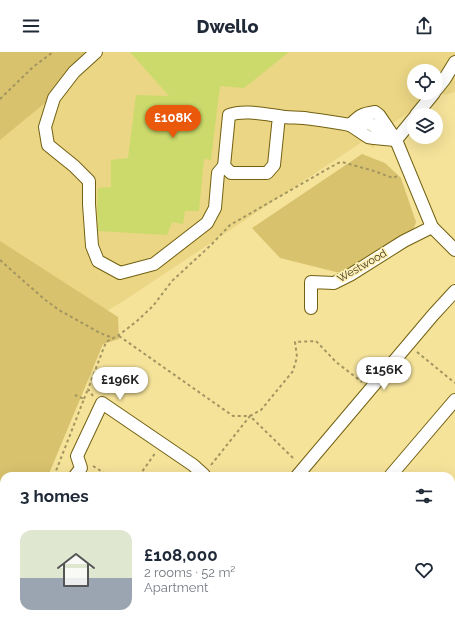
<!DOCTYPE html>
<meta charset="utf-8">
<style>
body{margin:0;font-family:Raleway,sans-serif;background:#f2f2f3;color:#1f2937;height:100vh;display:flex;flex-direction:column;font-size:15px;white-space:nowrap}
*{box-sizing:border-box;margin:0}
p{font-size:13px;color:#747a83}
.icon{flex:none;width:22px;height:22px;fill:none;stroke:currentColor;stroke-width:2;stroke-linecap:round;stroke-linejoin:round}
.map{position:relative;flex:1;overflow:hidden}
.panel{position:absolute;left:0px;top:420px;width:455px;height:156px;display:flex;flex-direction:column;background:#fff;border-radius:12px 12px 0 0;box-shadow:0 4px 16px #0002}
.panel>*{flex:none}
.tools{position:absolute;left:407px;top:12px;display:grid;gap:8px}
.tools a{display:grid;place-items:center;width:36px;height:36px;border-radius:50%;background:#fff;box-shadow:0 4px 16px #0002;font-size:20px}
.price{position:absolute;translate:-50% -34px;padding:0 9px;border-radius:14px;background:#fff;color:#222;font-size:13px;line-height:26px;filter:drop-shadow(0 1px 2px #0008)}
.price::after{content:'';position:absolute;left:50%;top:24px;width:12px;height:9px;margin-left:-6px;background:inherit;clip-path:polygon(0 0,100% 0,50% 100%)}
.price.selected{background:#ea580c;color:#fff}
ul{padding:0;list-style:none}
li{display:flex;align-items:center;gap:12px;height:100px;padding:0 20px}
li span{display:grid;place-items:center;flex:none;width:112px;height:80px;border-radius:12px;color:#555}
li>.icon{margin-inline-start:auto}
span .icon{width:48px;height:48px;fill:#fffc;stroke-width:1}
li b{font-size:17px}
h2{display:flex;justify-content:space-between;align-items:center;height:48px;padding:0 20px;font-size:17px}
header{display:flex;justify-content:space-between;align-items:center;height:52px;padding:0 20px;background:#fff;font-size:18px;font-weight:800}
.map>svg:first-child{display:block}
.built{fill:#ebd685}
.green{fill:#d8c26d}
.building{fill:#cbda6b}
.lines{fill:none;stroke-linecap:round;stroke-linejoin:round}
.minor-casing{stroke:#726113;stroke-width:14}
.path{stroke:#a39560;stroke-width:2;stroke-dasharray:3 3;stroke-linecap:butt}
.minor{stroke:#fff;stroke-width:12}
.labels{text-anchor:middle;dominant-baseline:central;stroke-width:3.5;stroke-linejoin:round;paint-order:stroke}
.street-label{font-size:11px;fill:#3f3719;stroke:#fff0b7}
</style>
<header><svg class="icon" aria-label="menu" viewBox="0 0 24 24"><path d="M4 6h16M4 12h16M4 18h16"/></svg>Dwello<svg class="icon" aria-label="share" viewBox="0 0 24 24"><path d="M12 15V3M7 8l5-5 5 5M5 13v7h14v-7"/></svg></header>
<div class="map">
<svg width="455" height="576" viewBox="0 0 455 576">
<rect width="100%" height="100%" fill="#f5e39a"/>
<polygon class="built" points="48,0 455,0 455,40 445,43 436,35 436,19 414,19 414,41 429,41 417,55 391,72 385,68 374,96 362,90 125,248 92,268 0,209 0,41"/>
<g class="green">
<polygon points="0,0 92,0 45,51 0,88"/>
<polygon points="362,102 385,111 401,126 416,170 414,176 344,222 280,206 252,176"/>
<polygon points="0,189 118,265 119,287 103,292 48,424 4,424 4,542 0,552"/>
</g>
<polygon class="building" points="130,0 289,0 244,36 220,34 211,108 204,107 199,159 185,159 183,172 172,170 167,183 98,179 97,156 98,136 111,135 111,108 128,106 136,43 169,44"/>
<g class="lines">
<g class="minor-casing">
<g id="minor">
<polyline points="96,0 74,20 54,46 45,75 48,93 74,114 89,129 89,152 92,194 98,209 120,221 154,212 207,171 215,156 218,121 224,114"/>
<polyline points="436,38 444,28 455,10"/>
<polyline points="416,63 434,41"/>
<path d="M279,64L274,113L267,121H231L224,114L229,63C245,57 268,63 285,65C291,66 297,65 304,66C319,68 335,70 350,73C360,63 362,62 375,60L379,63L396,88"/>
<polyline points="414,66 396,88 432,175 455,198"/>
<polyline points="350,73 369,71 392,85"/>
<polyline points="350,73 368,85 374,86 395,88"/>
<polyline points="311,256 311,230 334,231 350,223 404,189 432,175"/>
<polyline points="391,423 455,348"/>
<polyline points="75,424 81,416 77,404 102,351 193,413 204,423 203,424"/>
<polyline points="297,424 433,263 455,239"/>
<polyline points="451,520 455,515"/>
<polyline points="92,576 95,572"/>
<polyline points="190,576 193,572"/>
<polyline points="281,576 284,572"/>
</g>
</g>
<g class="path">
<polyline points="0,47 33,15 53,0"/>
<polyline points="0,208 44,247 59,258 100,281 113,286"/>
<polyline points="119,284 233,364 250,364"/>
<polyline points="417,300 455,331"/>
<polyline points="93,344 88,337 106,290 119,283 137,269 153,254 172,229 211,193 230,173 338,111 342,110 374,119 393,126 399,123"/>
<polyline points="84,347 88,337"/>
<polyline points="293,406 250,364 261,358 293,319 297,305 295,290 316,289 336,310 362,330"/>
<polyline points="211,413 250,364"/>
<polyline points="93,414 109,424"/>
<polyline points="54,424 84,347 75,343"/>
<polyline points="139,424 156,400"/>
<polyline points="451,437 455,432"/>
<polyline points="0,478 4,484"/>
<polyline points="0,561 4,551"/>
<polyline points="54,572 60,576"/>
<polyline points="403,572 407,576"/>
<polyline points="33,576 36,572"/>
<polyline points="413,576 417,572"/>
</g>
<use href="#minor" class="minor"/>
</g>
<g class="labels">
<g class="street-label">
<text transform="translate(362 214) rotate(-30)">Westwood</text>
</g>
</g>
</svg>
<div class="tools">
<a><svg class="icon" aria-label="locate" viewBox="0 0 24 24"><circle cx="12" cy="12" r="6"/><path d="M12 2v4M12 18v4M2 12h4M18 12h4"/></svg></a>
<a><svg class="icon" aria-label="layers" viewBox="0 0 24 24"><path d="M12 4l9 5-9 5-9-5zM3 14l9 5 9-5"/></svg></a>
</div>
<b class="price selected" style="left:173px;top:87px">£108K</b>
<b class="price" style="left:384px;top:339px">£156K</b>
<b class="price" style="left:120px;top:349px">£196K</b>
<section class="panel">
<h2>3 homes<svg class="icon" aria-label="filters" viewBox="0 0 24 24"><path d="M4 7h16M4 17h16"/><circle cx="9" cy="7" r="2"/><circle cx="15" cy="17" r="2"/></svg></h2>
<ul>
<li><span style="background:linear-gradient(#dfe7d0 60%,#9aa5b1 0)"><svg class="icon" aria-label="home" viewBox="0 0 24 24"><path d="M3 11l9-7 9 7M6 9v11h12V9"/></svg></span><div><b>£108,000</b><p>2 rooms · 52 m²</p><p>Apartment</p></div><svg class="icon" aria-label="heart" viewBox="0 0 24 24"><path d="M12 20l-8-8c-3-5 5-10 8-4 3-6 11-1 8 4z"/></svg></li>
</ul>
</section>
</div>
